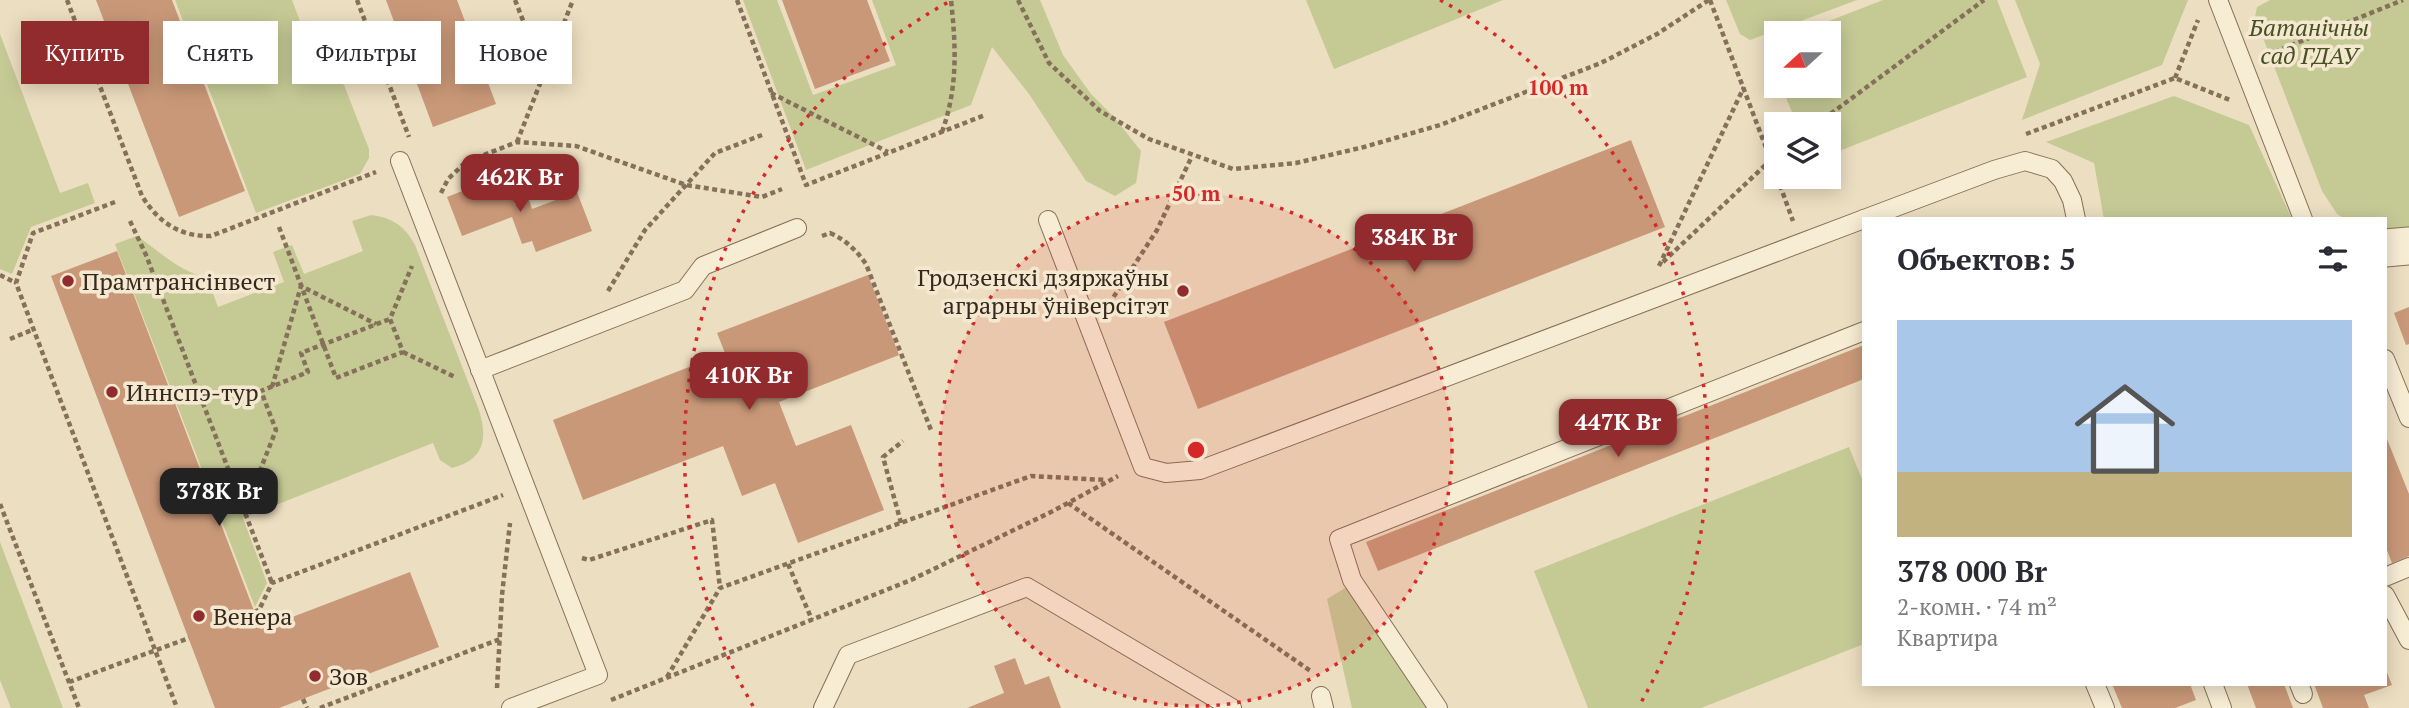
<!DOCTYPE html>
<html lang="ru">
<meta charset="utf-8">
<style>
body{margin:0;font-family:"PT Serif",serif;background:#f2f2f3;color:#2b2b33;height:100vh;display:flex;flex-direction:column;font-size:26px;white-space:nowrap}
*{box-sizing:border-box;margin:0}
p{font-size:23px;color:#7c7c81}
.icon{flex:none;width:38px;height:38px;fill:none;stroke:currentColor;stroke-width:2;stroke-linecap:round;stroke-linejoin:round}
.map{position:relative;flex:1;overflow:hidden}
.side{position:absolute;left:1862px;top:217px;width:525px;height:469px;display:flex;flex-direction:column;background:#fff;border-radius:0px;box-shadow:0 4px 18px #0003}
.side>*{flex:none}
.top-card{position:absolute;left:21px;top:21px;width:665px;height:63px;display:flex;gap:14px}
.needle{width:46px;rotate:249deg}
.tools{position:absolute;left:1764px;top:21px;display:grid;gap:14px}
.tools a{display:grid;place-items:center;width:77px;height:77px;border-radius:0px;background:#fff;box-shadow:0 4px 18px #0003;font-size:35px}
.price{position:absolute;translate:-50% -60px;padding:0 16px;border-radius:14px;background:#922b2e;color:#fff;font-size:23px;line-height:46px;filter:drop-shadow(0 2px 4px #0008)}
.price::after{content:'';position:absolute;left:50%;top:42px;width:21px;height:16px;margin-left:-10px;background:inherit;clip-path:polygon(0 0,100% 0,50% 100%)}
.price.current{background:#222;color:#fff}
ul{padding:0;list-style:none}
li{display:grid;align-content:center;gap:14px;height:371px;padding:0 35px}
li span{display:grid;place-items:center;height:217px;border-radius:0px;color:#555}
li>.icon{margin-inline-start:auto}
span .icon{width:126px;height:126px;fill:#fffc;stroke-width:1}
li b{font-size:30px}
h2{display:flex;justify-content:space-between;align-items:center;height:84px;padding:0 35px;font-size:30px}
.pill{padding:0 24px;border-radius:0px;background:#fff;box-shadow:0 4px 18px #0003;font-size:24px;line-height:63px}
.pill.current{background:#922b2e;color:#fff}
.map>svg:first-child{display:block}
.green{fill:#c5ca95}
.building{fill:#c99878}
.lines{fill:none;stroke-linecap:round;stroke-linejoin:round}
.service-casing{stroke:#857059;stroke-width:20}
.minor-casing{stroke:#857059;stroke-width:39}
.path{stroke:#857059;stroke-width:4.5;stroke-dasharray:5 3.5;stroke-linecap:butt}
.service{stroke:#f7ecd4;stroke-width:18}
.minor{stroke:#f7ecd4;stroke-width:37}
.ring{fill:none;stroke:#d62828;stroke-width:3.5;stroke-dasharray:3.5 7}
.poi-dot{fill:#922b2e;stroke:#f4e9d0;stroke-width:2.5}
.labels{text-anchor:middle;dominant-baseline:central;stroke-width:7;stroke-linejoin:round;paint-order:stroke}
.park-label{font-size:24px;font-style:italic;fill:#475124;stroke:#f4e9d0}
.poi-label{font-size:24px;fill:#35281d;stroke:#f4e9d0;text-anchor:start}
.centre{fill:#d62828;stroke:#f4e9d0;stroke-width:3.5}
.ring-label{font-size:21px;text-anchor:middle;font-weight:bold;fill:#d62828;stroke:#f4e9d0;stroke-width:7;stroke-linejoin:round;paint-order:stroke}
</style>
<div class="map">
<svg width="2409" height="708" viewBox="0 0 2409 708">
<rect width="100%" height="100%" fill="#ecdec1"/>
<g class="green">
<polygon points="175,0 292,0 319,72 344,85 369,149 369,158 360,174 256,213"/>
<polygon points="743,0 777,0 813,95 896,65 872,0 1040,0 1063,55 1091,94 1114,117 1141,151 1136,183 1115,196 1086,181 1029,94 992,47 971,105 806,170"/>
<polygon points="1306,0 1503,0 1334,69"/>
<polygon points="1726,0 1857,0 1750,40 1740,34"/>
<polygon points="1883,0 1997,0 2027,77 1829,155 1829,124 1797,124 1781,86 1829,86 1829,33 1798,33"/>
<polygon points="2015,0 2188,0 2162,65 2022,120 2040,64"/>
<polygon points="2270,0 2409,0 2409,228 2385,230 2385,219 2345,219 2337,214 2322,191 2255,17 2257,7"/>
<polygon points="0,34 60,193 88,183 95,203 31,227 12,274 0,269"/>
<polygon points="2174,96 2249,125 2292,219 2104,219 2094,163 2046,142"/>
<path d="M371,215C392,217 406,227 415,245L479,410C488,439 484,460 452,468L440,460L433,443L243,518L267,583L255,607L115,244L137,236C158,250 182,274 207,277L218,307L284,282L273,252L292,245L304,274L363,251L352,221Z"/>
<polygon points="1849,447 1864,484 1864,644 1701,708 1588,708 1534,571"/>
<polygon points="0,542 63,708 11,708 0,680"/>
<polygon points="1350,585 1426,708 1352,708 1327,599"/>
</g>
<g class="building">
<polygon points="96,0 172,0 245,191 179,217"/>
<polygon points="386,0 457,0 496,104 433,127"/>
<polygon points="782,0 867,0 890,61 815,89"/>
<polygon points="1631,140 1665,227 1198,409 1164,322"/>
<polygon points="503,175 515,205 529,200 532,209 577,192 592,231 536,252 532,241 522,244 512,217 462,236 447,197"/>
<polygon points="117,251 261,629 410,572 439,647 279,708 215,708 51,276"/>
<polygon points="868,275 899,355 779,402 796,446 851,425 884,510 798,543 775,483 742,496 723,446 583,500 553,420 725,353 717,333"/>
<polygon points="2409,307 2409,344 2406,345 2394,313"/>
<polygon points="1864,345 1864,379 1378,571 1366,542"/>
<polygon points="2385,434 2409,494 2409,556 2392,563 2385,545"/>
<polygon points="1015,658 1025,685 1049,676 1061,708 967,708 1004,693 994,666"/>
<polygon points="2386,670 2392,685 2364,695 2369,708 2323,708 2314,684 2385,684"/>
<polygon points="2112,684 2190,684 2196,700 2175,708 2122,708"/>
<polygon points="2247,684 2284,684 2293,708 2256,708"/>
</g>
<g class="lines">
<g class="service-casing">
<g id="service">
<polyline points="2218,0 2303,219"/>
<polyline points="400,161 598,675 511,708"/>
<polyline points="1864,219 1994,170 2025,161 2052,169 2063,181 2072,200 2076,219"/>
<polyline points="1048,220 1143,467 1166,473 1200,470 1864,219"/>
<polyline points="2385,359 2409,418"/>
<polyline points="480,370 685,290 703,266 797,228"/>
<polyline points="2385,577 2409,567"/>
<polyline points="2385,595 2409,640"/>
<polyline points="2095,684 2105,708"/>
<polyline points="2213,684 2222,708"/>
<polyline points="2299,684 2303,694"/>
<polyline points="1321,696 1324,708"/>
<polyline points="823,708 848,655 1027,587 1232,708"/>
<polyline points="1438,708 1352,580 1339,539 1864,331"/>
</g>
</g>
<g class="minor-casing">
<polyline id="minor" points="2385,248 2409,246"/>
</g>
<g class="path">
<path d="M67,0L142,196C158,222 180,237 211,236L376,172"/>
<polyline points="357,0 409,137"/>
<polyline points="515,0 544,74"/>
<polyline points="737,0 806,185 985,115"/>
<polyline points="1018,0 1049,63 1100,111 1149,139 1233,169 1296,163 1364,147 1440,125 1601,63 1657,34 1709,0"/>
<polyline points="1710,0 1776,174"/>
<polyline points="2267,55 2403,0"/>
<polyline points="2175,78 2198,20"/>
<polyline points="771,93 888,152"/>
<polyline points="1817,124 1984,0"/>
<path d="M942,132C958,87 956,47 951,0"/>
<polyline points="2026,134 2175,78 2230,100"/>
<polyline points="517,142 573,0"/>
<polyline points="1777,177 1793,221"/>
<polyline points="441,193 448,179 466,162 517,142 576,146 686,185 762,197 782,189"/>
<polyline points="115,202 33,233 16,283 177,708"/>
<polyline points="130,221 146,255 272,583"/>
<polyline points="279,227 336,378 403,352 390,319 412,266"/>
<path d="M822,236L830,233C846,240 856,250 866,264L931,430"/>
<polyline points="1663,262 1776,155"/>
<polyline points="1659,266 1744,87"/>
<polyline points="0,275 16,283"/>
<polyline points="608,291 645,230 715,153 762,135"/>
<polyline points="1109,304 1157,230 1192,156"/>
<polyline points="10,339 32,330"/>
<polyline points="403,352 455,377"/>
<polyline points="272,387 301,286 376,324"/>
<polyline points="1068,503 1312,672"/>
<polyline points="0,504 79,708"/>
<polyline points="244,511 276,430 261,391 308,372 301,353 390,319"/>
<polyline points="901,523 883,457 903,441"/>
<polyline points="582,558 589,560 712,520 720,588"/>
<polyline points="788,564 812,620"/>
<polyline points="254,612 259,610 272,583 503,495"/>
<polyline points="667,677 720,588 1031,476 1106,480"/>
<polyline points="69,682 189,638"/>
<polyline points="497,688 502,595 510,523"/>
<polyline points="303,699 307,708"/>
<polyline points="611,700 911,580 1053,511 1118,476"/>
<polyline points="320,708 500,639"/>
</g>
<use href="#service" class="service"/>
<use href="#minor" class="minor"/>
</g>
<circle cx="1196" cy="450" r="256" fill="#d62828" fill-opacity=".12"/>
<g class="ring">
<circle cx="1196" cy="450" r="256"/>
<path d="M753 706A512 512 0 0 1 952 0M1440 0A512 512 0 0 1 1639 706"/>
</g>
<g class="poi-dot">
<circle cx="68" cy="281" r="7"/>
<circle cx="1183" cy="291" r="7"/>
<circle cx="112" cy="392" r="7"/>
<circle cx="199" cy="616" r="7"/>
<circle cx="315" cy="676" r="7"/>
</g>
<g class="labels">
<g class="park-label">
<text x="2309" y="27">Батанічны<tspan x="2309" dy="28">сад ГДАУ</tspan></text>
</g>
<g class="poi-label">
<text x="1169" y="277" text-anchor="end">Гродзенскі дзяржаўны<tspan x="1169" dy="28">аграрны ўніверсітэт</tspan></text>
<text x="82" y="281">Прамтрансінвест</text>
<text x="126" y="392">Иннспэ-тур</text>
<text x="213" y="616">Венера</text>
<text x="329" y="676">Зов</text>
</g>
</g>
<circle cx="1196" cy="450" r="10" class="centre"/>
<g class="ring-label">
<text x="1558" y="95">100 m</text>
<text x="1196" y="201">50 m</text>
</g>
</svg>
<div class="tools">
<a><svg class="needle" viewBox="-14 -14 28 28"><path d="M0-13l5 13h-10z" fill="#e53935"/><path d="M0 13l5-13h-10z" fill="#7c7c81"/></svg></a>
<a><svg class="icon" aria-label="layers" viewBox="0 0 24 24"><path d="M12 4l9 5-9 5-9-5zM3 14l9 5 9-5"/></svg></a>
</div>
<b class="price" style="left:520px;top:214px">462K Br</b>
<b class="price" style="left:1414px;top:274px">384K Br</b>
<b class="price" style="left:749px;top:412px">410K Br</b>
<b class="price" style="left:1618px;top:459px">447K Br</b>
<b class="price current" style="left:219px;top:528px">378K Br</b>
<div class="top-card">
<a class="pill current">Купить</a>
<a class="pill">Снять</a>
<a class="pill">Фильтры</a>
<a class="pill">Новое</a>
</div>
<section class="side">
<h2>Объектов: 5<svg class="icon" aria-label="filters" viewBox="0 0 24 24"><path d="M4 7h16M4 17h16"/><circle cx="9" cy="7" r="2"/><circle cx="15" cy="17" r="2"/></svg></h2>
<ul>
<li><span style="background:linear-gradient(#a9c7e8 70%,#c2b280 0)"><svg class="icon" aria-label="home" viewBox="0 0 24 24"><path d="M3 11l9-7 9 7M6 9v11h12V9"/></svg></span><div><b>378 000 Br</b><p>2-комн. · 74 m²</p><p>Квартира</p></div></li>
</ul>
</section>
</div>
